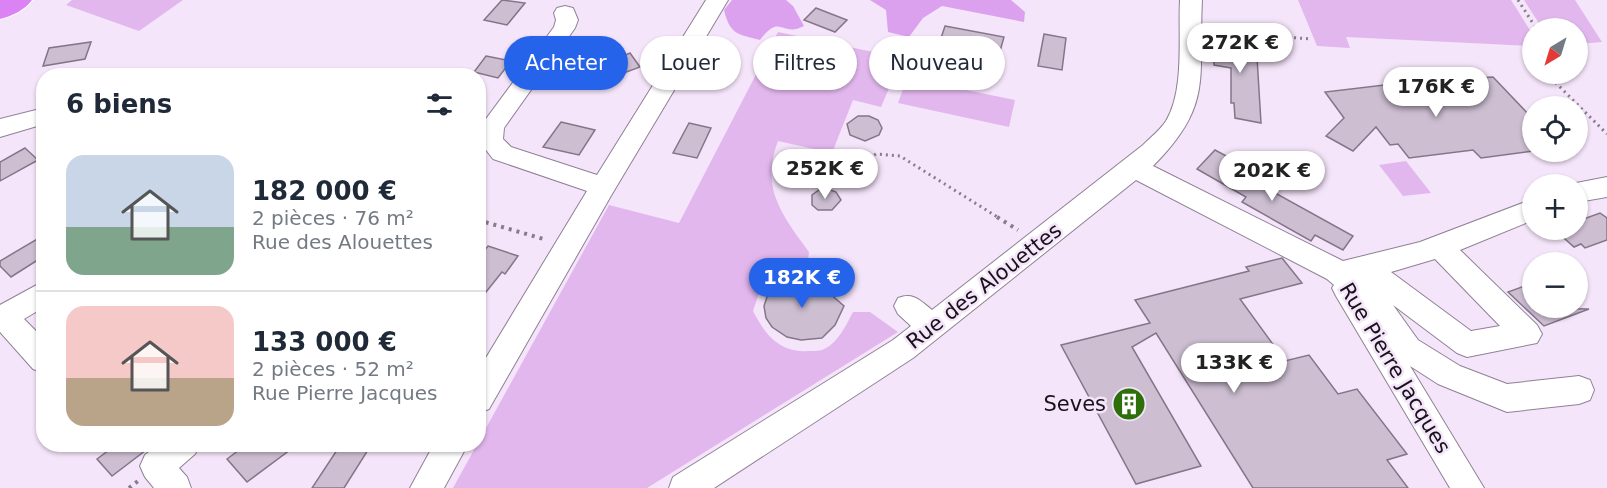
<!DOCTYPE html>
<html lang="fr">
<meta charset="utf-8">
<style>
body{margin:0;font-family:"DejaVu Sans",sans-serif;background:#f2f2f3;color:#1f2937;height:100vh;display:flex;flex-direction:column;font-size:22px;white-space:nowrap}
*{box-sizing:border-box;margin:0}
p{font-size:20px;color:#747a83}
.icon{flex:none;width:33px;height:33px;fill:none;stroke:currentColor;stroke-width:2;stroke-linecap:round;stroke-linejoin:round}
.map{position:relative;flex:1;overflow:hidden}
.sheet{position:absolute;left:36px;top:68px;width:450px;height:384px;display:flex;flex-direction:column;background:#fff;border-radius:24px;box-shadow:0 2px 4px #0004}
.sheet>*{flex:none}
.hud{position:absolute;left:504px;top:36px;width:570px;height:54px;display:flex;gap:12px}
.needle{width:39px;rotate:218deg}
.controls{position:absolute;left:1522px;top:18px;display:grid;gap:12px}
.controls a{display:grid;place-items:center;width:66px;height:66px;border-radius:50%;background:#fff;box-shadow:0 2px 4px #0004;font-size:30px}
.price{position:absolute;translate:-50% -51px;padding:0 14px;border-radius:21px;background:#fff;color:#222;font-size:20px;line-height:39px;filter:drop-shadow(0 2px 3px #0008)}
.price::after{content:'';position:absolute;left:50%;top:36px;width:18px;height:14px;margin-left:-9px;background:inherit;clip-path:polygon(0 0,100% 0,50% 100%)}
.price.on{background:#2563eb;color:#fff}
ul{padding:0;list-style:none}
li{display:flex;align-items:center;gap:18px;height:150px;padding:0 30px}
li+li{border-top:2px solid #e0e1e3}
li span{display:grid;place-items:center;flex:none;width:168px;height:120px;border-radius:18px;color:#555}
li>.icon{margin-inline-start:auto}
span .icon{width:72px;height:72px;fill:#fffc;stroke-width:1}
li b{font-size:26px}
h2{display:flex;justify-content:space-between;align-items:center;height:72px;padding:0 30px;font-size:26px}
.tag{padding:0 21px;border-radius:27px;background:#fff;box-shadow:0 2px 4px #0004;font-size:21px;line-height:54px}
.tag.on{background:#2563eb;color:#fff}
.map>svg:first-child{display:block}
.green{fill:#e2b7ee}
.forest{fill:#dca1ee}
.building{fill:#cdbed2;stroke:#847689;stroke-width:1.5}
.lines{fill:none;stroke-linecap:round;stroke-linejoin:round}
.minor-casing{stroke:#8f8194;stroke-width:2}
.highway-casing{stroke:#fff;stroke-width:2}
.path-far1{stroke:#887d8b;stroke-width:3;stroke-dasharray:2 4;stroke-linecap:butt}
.path{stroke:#887d8b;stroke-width:4;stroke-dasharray:3 5;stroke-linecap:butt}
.minor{fill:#fff;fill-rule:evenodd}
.highway{fill:#db83f5;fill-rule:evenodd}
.labels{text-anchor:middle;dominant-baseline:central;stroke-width:5;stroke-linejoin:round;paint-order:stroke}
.street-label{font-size:21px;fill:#171118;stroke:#f5e5fa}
.poi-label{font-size:21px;fill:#171118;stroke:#f5e5fa;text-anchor:end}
</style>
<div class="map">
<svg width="1607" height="488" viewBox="0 0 1607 488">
<rect width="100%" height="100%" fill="#f5e5fa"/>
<g class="green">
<polygon points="72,0 183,0 139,31 66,5"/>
<polygon points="1298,0 1511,0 1533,35 1533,46 1346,37 1350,48 1317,46"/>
<polygon points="1524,0 1575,0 1602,42 1578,44 1578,28 1542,28"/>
<path d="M778,32L902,58L881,107L853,100L832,153L778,141C760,188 782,215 809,252L807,269L775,275L762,284L753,311C766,336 780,353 810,351C814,351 821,351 824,349C838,343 846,325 853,312H870L898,332L647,488H453L609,205L679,223Z"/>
<polygon points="907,78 1015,100 1009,127 898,103"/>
<polygon points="1406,161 1431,193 1403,196 1379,165"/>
</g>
<g class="forest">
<path d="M732,0H786L793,6L804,26C781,38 781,12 760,40C738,34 730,35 724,10Z"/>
<polygon points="870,0 1011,0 1025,12 1024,22 942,6 923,18 909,37 888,32 886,10"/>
</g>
<g class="building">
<polygon points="502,0 525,3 507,25 484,20"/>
<polygon points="816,8 847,20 835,32 804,20"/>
<polygon points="945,26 1004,37 991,83 954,76 961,58 936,53"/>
<polygon points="1213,33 1256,41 1261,123 1235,118 1234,103 1231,103 1231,68 1214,65"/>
<polygon points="1044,34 1066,38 1062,70 1038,66"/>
<polygon points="91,42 85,59 43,66 49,48"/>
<polygon points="630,53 640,67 589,86 579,71 590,67 589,65 619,54 621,57"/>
<polygon points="486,56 511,61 498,78 474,72"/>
<polygon points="1493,77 1533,119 1533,151 1481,158 1473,150 1409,158 1398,144 1390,145 1376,127 1353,151 1326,136 1344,118 1325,92 1410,82"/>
<polygon points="858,116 869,116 878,120 882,128 879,135 865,141 850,135 847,124"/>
<polygon points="561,122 595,130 579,155 543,147"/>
<polygon points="689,123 711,128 697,158 673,153"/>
<polygon points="25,148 38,160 0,181 0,162"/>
<polygon points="1215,150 1243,165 1237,172 1353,236 1343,250 1315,235 1311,241 1242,202 1246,197 1197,169"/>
<polygon points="828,189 836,192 841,200 832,210 818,210 812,205 812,195 819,190"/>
<polygon points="1600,213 1607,218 1607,240 1585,248 1581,244 1574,247 1555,230 1578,230 1578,221"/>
<polygon points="44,235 44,256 11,277 0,266 0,261"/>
<polygon points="488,246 518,256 505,274 502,272 478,302 478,258"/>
<polygon points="1282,258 1302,283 1240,299 1285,361 1309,355 1338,394 1357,389 1407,454 1387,460 1408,488 1253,488 1156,333 1132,347 1201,466 1136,484 1061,345 1150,323 1135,300 1249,271 1246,267"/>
<polygon points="796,276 814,280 844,306 835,325 822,338 801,340 787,337 772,327 766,318 764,306 768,294 779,282"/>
<polygon points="1533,283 1533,308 1589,309 1544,326 1508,292"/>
<polygon points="117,444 154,444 112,476 97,459"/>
<polygon points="247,444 298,444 247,482 227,459"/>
<polygon points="341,444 349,444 368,450 344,488 312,488"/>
</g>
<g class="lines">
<g class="minor-casing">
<g id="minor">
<polygon points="706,0 728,0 612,194 489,409 478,413 478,371 587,191 493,159 480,142 480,127 554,27 556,20 554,13 557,8 565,6 573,8 578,20 575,28 504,128 503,139 511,147 597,175"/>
<path d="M1180,0H1202C1198,78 1214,105 1153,166L1343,261L1420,242L1533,199V220L1460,250L1537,325L1542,334L1537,343L1467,357L1457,353L1393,305L1418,340L1460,366L1507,384L1579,376L1590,380L1594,390L1590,400L1579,404L1507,412L1438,384L1410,366L1484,488H1450L1336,296L1332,288L1334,285L1327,279L1136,180L913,358L714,488H669L673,477L893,340L911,326L898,314L894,306L898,298C913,292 920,300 932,310L1143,145C1151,137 1160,130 1166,121C1185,90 1178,35 1180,0ZM1435,259L1500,326L1471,331L1391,272Z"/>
<polygon points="44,108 44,124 0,137 0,119"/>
<polygon points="1607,177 1607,197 1578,202 1578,184 1571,184"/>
<polygon points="44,281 44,307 24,319 44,339 44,373 33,369 0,332 0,305"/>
<polygon points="159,444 200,444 195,454 179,468 187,477 191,488 154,488 145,477 140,466 145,455"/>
<polygon points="434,444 468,444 444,488 410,488"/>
</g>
</g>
<g class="highway-casing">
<path id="highway" d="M0,0H32C25,10 12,16 0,19Z"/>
</g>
<g class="path-far1">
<polyline points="1518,0 1536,28"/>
<polyline points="1211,26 1259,35 1311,39"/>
<polyline points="1547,74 1607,134"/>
<polyline points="824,171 850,169 876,154 900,156 999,218"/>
</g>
<g class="path">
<polyline points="997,217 1018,230"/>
<polyline points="478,220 547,240"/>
<polyline points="129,488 138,481"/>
</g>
<use href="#minor" class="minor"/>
<use href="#highway" class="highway"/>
</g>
<defs>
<g id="building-disc" transform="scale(1.725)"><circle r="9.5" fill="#2d700b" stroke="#f5e5fa"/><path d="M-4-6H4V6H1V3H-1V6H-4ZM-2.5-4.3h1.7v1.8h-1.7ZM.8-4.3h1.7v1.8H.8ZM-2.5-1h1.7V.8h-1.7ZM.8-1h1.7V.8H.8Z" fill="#fff"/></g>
</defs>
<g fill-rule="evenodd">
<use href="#building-disc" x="1129" y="404"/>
</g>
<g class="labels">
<g class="street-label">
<text transform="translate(984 286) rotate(-38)">Rue des Alouettes</text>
<text transform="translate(1395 368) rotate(59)">Rue Pierre Jacques</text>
</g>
<g class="poi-label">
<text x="1106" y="404">Seves</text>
</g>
</g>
</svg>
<div class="controls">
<a><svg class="needle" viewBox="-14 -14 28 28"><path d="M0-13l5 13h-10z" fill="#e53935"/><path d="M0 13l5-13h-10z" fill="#747a83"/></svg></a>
<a><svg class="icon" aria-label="locate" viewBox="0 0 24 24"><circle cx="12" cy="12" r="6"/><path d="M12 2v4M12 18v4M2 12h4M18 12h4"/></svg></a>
<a>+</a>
<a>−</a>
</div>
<b class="price" style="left:1240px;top:74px">272K €</b>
<b class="price" style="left:1436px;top:118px">176K €</b>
<b class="price" style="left:825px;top:200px">252K €</b>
<b class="price" style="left:1272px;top:202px">202K €</b>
<b class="price on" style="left:802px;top:309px">182K €</b>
<b class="price" style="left:1234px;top:394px">133K €</b>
<div class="hud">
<a class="tag on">Acheter</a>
<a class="tag">Louer</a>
<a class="tag">Filtres</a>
<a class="tag">Nouveau</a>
</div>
<section class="sheet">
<h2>6 biens<svg class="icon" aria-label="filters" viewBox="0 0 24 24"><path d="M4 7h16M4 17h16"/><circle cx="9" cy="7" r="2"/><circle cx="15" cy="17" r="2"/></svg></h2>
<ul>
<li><span style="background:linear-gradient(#c9d6e8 60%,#7fa58c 0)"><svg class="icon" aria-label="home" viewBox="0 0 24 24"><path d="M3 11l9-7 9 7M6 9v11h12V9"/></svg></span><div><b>182 000 €</b><p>2 pièces · 76 m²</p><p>Rue des Alouettes</p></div></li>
<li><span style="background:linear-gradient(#f6c9c9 60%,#b9a48a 0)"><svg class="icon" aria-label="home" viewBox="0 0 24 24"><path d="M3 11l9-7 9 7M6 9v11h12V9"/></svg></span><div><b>133 000 €</b><p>2 pièces · 52 m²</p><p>Rue Pierre Jacques</p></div></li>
</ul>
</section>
</div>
